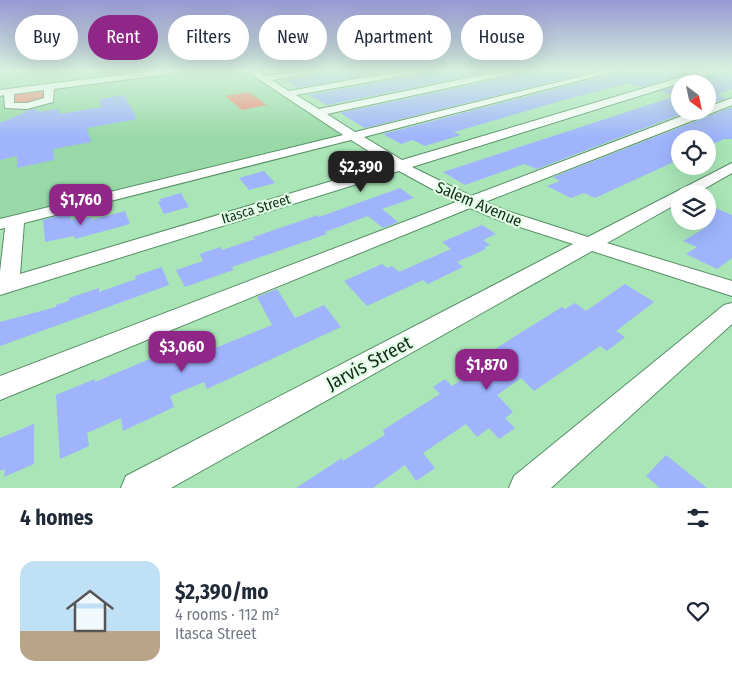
<!DOCTYPE html>
<meta charset="utf-8">
<style>
body{margin:0;font-family:"Fira Sans Condensed",sans-serif;background:#f2f2f3;color:#1f2937;height:100vh;display:flex;flex-direction:column;font-size:19px;white-space:nowrap}
*{box-sizing:border-box;margin:0}
p{font-size:16px;color:#747a83}
.icon{flex:none;width:28px;height:28px;fill:none;stroke:currentColor;stroke-width:2;stroke-linecap:round;stroke-linejoin:round}
.map{position:relative;height:488px;overflow:hidden}
.drawer{display:flex;flex-direction:column;background:#fff;flex:1}
.drawer>*{flex:none}
.hud{position:absolute;left:15px;top:15px;width:702px;height:45px;display:flex;gap:10px}
.needle{width:32px;rotate:147deg}
.controls{position:absolute;left:671px;top:75px;display:grid;gap:10px}
.controls a{display:grid;place-items:center;width:45px;height:45px;border-radius:50%;background:#fff;box-shadow:0 5px 20px #0002;font-size:25px}
.price{position:absolute;translate:-50% -42px;padding:0 11px;border-radius:10px;background:#912689;color:#fff;font-size:16px;line-height:32px;filter:drop-shadow(0 1px 2px #0008)}
.price::after{content:'';position:absolute;left:50%;top:30px;width:15px;height:11px;margin-left:-8px;background:inherit;clip-path:polygon(0 0,100% 0,50% 100%)}
.price.current{background:#222;color:#fff}
ul{padding:0;list-style:none}
li{display:flex;align-items:center;gap:15px;height:125px;padding:0 20px}
li span{display:grid;place-items:center;flex:none;width:140px;height:100px;border-radius:15px;color:#555}
li>.icon{margin-inline-start:auto}
span .icon{width:60px;height:60px;fill:#fffc;stroke-width:1}
li b{font-size:21px}
h2{display:flex;justify-content:space-between;align-items:center;height:60px;padding:0 20px;font-size:21px}
.tag{padding:0 18px;border-radius:22px;background:#fff;box-shadow:0 5px 20px #0002;font-size:18px;line-height:45px}
.tag.current{background:#912689;color:#fff}
.map>svg:first-child{display:block}
.built{fill:#98d9a7}
.green{fill:#f08875}
.building{fill:#9fb4fd}
.lines{fill:none;stroke-linecap:round;stroke-linejoin:round}
.minor-casing{stroke:#578f66;stroke-width:2}
.major-casing{stroke:#578f66;stroke-width:3}
.minor{fill:#fff;fill-rule:evenodd}
.major{fill:#fff;fill-rule:evenodd}
.labels{text-anchor:middle;dominant-baseline:central;stroke-width:4.5;stroke-linejoin:round;paint-order:stroke}
.far-street-label{font-size:14px;fill:#152c1b;stroke:#e0fee6}
.street-label{font-size:16px;fill:#152c1b;stroke:#e0fee6}
.near-street-label{font-size:19px;fill:#152c1b;stroke:#e0fee6}
</style>
<div class="map">
<svg width="732" height="488" viewBox="0 0 732 488">
<rect width="100%" height="100%" fill="#a9e5b7"/>
<polygon class="built" points="9,70 243,70 344,135 0,221 0,72"/>
<g class="green">
<polygon points="44,89 45,98 35,104 14,103 15,93"/>
<polygon points="248,92 267,105 242,110 225,96"/>
</g>
<g class="building">
<polygon points="324,70 385,70 390,71 297,88 285,80 318,75"/>
<polygon points="425,70 498,70 327,105 309,95 406,77 409,78 410,77 420,74"/>
<polygon points="523,70 600,70 365,128 340,113 517,75"/>
<polygon points="622,70 699,70 642,87 628,83 557,102 454,132 461,135 425,146 413,140 401,144 383,134 620,72"/>
<polygon points="719,70 732,70 732,89 717,94 723,95 718,96 726,98 708,105 708,84 685,84 717,74"/>
<polygon points="680,85 680,111 689,111 537,169 524,164 465,185 443,172 676,96 660,91"/>
<polygon points="124,95 137,119 87,128 91,142 53,149 54,160 17,168 17,156 0,160 0,123 24,113 24,111 37,109 37,112 58,109 60,114 102,107 99,99"/>
<polygon points="732,107 732,139 724,139 715,143 708,139 680,139 680,159 595,198 584,193 571,198 547,186 560,181 553,177"/>
<polygon points="264,171 275,183 249,190 239,178"/>
<polygon points="400,188 414,198 382,209 398,222 383,228 368,216 325,232 327,234 232,267 233,270 185,287 176,270 203,261 200,254 220,247 222,250 255,239 253,237 318,215 319,217"/>
<polygon points="181,193 189,207 164,214 158,202 161,201 160,199"/>
<polygon points="708,205 732,215 732,258 717,269 686,254 697,247 683,241 708,226"/>
<polygon points="125,211 130,224 75,239 74,236 45,242 43,220 69,213 71,220 83,217 83,219 91,217 92,220"/>
<polygon points="482,225 496,234 483,240 490,245 484,248 486,249 457,262 463,267 428,284 423,280 367,306 344,281 382,264 387,268 392,266 399,272 451,249 442,242"/>
<polygon points="162,267 169,285 0,346 0,322 56,307 56,305 69,301 69,298 99,288 99,292 136,279 135,276"/>
<polygon points="625,284 654,302 616,331 625,337 607,351 600,346 534,391 521,378 497,395 513,412 505,418 515,428 499,439 489,428 477,437 466,424 423,453 435,468 416,481 405,465 373,488 296,488 342,458 343,461 385,435 383,430 440,394 433,387 445,379 452,386 489,362 487,361 496,356 492,351 525,330 562,307 565,309 575,303 586,311"/>
<polygon points="277,289 295,318 324,305 341,327 207,389 204,382 170,396 174,407 123,431 121,418 87,433 89,446 60,459 56,395 95,379 95,382 171,350 170,347 209,332 215,348 272,325 257,297"/>
<polygon points="34,424 34,464 4,477 5,469 0,471 0,438"/>
<polygon points="666,455 707,488 660,488 646,476"/>
</g>
<g class="lines">
<g class="minor-casing">
<g id="minor">
<path d="M158,70H180L176,73L54,89L53,102L27,109L5,108L4,95L0,96V90ZM44,90V98L27,103H14V94Z"/>
<path d="M245,70H255L265,76L304,70H322L318,73L272,80L289,91L406,70H423L419,73L296,95L319,109L506,70H521L517,73L327,114L355,132L607,70H620L364,137L402,160L705,70H717L716,72L412,167L471,196L695,111H708V107L732,98V105L712,113L485,202L510,212L588,237L732,163V173L695,194H680V202L607,243L732,281V296L592,251L171,488H121L126,476L573,244L498,220L470,208L0,400V376L456,202L399,171L0,295V272L5,228L0,229V219L343,135ZM351,140L389,164L20,274L24,223Z"/>
<polygon points="732,303 732,324 551,488 509,488 514,476 724,305"/>
</g>
</g>
<g class="major-casing">
<polygon id="major" points="0,70 7,70 0,73"/>
</g>
<use href="#minor" class="minor"/>
<use href="#major" class="major"/>
</g>
<linearGradient id="sky" x2="0" y2="1"><stop stop-color="#9798d3"/><stop offset="0.51" stop-color="#d8f3df"/><stop offset="1" stop-color="#d8f3df" stop-opacity="0"/></linearGradient>
<rect width="732" height="138" fill="url(#sky)"/>
<g class="labels">
<g class="far-street-label">
<text transform="translate(256 209) rotate(-17)">Itasca Street</text>
</g>
<g class="street-label">
<text transform="translate(479 204) rotate(23)">Salem Avenue</text>
</g>
<g class="near-street-label">
<text transform="translate(369 363) rotate(-28)">Jarvis Street</text>
</g>
</g>
</svg>
<div class="controls">
<a><svg class="needle" viewBox="-14 -14 28 28"><path d="M0-13l5 13h-10z" fill="#e53935"/><path d="M0 13l5-13h-10z" fill="#747a83"/></svg></a>
<a><svg class="icon" aria-label="locate" viewBox="0 0 24 24"><circle cx="12" cy="12" r="6"/><path d="M12 2v4M12 18v4M2 12h4M18 12h4"/></svg></a>
<a><svg class="icon" aria-label="layers" viewBox="0 0 24 24"><path d="M12 4l9 5-9 5-9-5zM3 14l9 5 9-5"/></svg></a>
</div>
<b class="price current" style="left:361px;top:193px">$2,390</b>
<b class="price" style="left:81px;top:226px">$1,760</b>
<b class="price" style="left:182px;top:373px">$3,060</b>
<b class="price" style="left:487px;top:391px">$1,870</b>
<div class="hud">
<a class="tag">Buy</a>
<a class="tag current">Rent</a>
<a class="tag">Filters</a>
<a class="tag">New</a>
<a class="tag">Apartment</a>
<a class="tag">House</a>
</div>
</div>
<section class="drawer">
<h2>4 homes<svg class="icon" aria-label="filters" viewBox="0 0 24 24"><path d="M4 7h16M4 17h16"/><circle cx="9" cy="7" r="2"/><circle cx="15" cy="17" r="2"/></svg></h2>
<ul>
<li><span style="background:linear-gradient(#bfe0f5 70%,#b9a48a 0)"><svg class="icon" aria-label="home" viewBox="0 0 24 24"><path d="M3 11l9-7 9 7M6 9v11h12V9"/></svg></span><div><b>$2,390/mo</b><p>4 rooms · 112 m²</p><p>Itasca Street</p></div><svg class="icon" aria-label="heart" viewBox="0 0 24 24"><path d="M12 20l-8-8c-3-5 5-10 8-4 3-6 11-1 8 4z"/></svg></li>
</ul>
</section>
